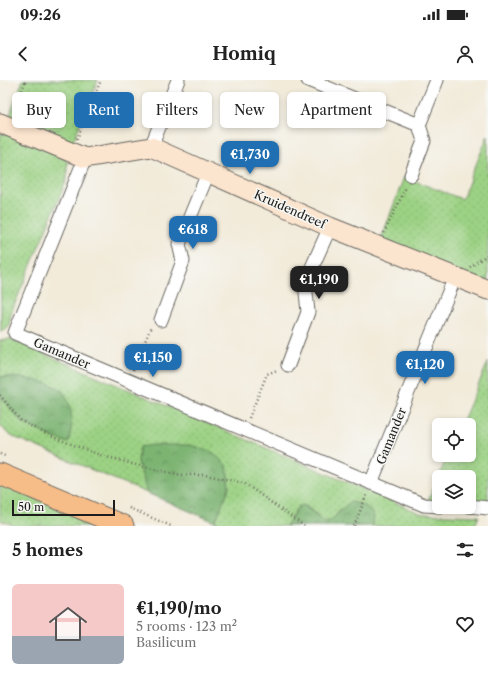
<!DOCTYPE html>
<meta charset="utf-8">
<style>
body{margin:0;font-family:"Libre Caslon Text",serif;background:#f2f2f2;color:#222;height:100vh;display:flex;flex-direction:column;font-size:15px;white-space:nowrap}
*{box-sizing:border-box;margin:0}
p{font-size:13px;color:#767676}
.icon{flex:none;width:22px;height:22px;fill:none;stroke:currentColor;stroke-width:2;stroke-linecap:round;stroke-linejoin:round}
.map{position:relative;height:446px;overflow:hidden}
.side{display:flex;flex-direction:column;background:#fff;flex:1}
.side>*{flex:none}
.banner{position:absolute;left:12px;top:12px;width:464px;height:36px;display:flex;gap:8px}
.fabs{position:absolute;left:432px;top:338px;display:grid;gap:8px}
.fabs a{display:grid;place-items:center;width:44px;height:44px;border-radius:6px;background:#fff;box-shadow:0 2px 6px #0003;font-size:20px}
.scale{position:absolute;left:12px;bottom:10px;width:103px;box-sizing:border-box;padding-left:4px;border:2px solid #1c1c1c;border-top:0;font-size:11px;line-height:14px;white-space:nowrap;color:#1c1c1c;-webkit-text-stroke:3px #f6f6f2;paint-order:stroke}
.price{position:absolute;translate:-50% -34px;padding:0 9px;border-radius:8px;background:#1f6fb2;color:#fff;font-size:13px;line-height:26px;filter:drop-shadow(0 1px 2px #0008)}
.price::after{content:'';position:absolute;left:50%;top:24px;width:12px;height:9px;margin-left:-6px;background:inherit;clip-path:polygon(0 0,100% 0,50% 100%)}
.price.current{background:#222;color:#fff}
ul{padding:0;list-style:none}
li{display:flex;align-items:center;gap:12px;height:100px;padding:0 12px}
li+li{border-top:1px solid #e0e0e0}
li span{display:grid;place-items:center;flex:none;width:112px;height:80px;border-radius:6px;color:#555}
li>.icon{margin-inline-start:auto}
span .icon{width:48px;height:48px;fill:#fffc;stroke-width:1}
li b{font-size:17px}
h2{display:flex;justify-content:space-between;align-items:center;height:48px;padding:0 12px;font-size:17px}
.chip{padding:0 14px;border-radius:6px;background:#fff;box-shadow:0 2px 6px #0003;font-size:14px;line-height:36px}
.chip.current{background:#1f6fb2;color:#fff}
.status{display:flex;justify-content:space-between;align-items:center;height:28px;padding:0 20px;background:#fff;direction:ltr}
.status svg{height:11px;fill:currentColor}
header{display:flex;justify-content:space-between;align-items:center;height:52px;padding:0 12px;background:#fff;font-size:18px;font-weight:700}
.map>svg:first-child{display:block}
.grass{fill:url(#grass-dots);stroke:#5c7750}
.forest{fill:url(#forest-crowns);stroke:#4c6847}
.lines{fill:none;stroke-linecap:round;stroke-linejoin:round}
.street-casing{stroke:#67645e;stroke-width:15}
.secondary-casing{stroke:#67645e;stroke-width:21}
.primary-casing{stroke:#67645e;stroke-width:23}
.path{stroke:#67645e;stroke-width:2.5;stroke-dasharray:1 3;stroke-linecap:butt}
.street{stroke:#fff;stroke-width:13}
.secondary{stroke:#fce5cf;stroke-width:19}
.primary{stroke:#f7bd88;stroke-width:21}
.labels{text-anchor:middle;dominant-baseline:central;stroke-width:3;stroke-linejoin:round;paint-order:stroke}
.street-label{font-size:12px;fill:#1c1c1c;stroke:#f6f6f2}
</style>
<div class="status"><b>09:26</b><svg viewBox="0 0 49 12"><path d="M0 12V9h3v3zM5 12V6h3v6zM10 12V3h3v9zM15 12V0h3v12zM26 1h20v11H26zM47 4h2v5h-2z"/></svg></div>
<header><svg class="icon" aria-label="back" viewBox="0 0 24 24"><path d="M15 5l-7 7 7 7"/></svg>Homiq<svg class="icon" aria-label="person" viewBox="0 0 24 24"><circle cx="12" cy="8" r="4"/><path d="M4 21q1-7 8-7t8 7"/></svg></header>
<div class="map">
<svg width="488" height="446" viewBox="0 0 488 446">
<defs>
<pattern id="grass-dots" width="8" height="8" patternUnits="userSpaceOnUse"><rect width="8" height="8" fill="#9cd284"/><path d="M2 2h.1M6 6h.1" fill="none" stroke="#86b471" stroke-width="1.8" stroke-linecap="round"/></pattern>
<pattern id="forest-crowns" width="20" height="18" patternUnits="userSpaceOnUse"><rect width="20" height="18" fill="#7db472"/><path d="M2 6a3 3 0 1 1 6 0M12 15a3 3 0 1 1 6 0" fill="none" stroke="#66925d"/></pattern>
</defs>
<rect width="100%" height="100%" fill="#f6f6f2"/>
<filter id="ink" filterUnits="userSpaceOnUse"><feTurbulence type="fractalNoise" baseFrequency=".025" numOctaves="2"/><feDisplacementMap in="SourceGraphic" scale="8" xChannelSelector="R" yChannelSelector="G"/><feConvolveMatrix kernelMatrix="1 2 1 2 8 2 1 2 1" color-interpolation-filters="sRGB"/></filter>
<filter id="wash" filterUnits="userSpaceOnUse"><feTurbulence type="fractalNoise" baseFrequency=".012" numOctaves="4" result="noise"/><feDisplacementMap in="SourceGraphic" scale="16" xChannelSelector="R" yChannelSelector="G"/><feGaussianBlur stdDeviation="0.9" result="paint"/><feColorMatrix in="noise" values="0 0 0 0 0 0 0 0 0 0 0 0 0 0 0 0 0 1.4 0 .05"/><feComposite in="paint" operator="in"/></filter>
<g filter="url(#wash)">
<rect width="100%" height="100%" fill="#f2ebda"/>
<g class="grass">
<polygon points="23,0 98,0 73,62 9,37"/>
<polygon points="0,54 6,54 54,73 67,81 67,99 11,233 9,246 1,252"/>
<polygon points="488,55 488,204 381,159 404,97 462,119"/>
<path d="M9,259L422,434L479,436L475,446H371L374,437L341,428L333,440L326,442L306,426L298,427L286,446H224L215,442L229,408L227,386L214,373L138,381L147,413L9,355L0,345V315L21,341L62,311C43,302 22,296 0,297V261Z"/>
<polygon points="488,282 488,423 469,425 469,397 439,397 439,424 428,421 448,375 469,375 469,345 461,345"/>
<polygon points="0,404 101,446 15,446 0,440"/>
</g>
<g class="forest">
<path d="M0,297C14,296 54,301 63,312C74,327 73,346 68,363L50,356L21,341L0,315Z"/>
<polygon points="153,365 190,365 214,373 227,386 229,408 215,442 147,413 138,381 140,367"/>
<path d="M350,422C361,424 369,426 374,437L371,446H286L298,427L303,425L326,442C336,439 341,428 350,422Z"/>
</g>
</g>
<g filter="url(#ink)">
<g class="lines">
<g class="street-casing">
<g id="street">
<polyline points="308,0 419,45 437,0"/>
<polyline points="151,67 178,0"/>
<polyline points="85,78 15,253 424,425 439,426"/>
<polyline points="411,95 424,61 419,45"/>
<polyline points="161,240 183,181 179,164 208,93"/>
<polyline points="288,285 308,232 305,203 330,147"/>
<polyline points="371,403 455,197"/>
<polyline points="469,426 488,428"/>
</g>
</g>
<g class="secondary-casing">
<polyline id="secondary" points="0,43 85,78 151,67 330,147 488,210"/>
</g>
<g class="primary-casing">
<polyline id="primary" points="0,394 123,446"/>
</g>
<g class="path">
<polyline points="14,33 26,0"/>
<polyline points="77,59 101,0"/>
<polyline points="384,153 406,107"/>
<polyline points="470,187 488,174"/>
<polyline points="133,290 151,247"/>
<polyline points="0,315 21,341 50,356 100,375 144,387 181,395 205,395 244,403 304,446"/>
<polyline points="249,338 267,294 277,290"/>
<polyline points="0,374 7,377"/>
<polyline points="129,428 171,446"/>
<polyline points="354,446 367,414"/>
</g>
<use href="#street" class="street"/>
<use href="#secondary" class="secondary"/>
<use href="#primary" class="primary"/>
</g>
</g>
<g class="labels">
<g class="street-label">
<text transform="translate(290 129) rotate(24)">Kruidendreef</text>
<text transform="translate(62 273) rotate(23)">Gamander</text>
<text transform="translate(391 356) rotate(-68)">Gamander</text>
</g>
</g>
</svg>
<div class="fabs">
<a><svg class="icon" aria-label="locate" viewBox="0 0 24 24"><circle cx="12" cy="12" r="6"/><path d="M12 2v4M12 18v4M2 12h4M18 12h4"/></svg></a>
<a><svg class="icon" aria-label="layers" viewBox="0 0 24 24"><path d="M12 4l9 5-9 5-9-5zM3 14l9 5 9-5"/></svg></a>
</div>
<div class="scale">50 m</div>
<b class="price" style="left:250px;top:95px">€1,730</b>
<b class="price" style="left:193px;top:170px">€618</b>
<b class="price current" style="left:319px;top:220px">€1,190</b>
<b class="price" style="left:153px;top:298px">€1,150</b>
<b class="price" style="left:425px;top:305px">€1,120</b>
<div class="banner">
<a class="chip">Buy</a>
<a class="chip current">Rent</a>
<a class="chip">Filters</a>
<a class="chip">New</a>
<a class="chip">Apartment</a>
</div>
</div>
<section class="side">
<h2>5 homes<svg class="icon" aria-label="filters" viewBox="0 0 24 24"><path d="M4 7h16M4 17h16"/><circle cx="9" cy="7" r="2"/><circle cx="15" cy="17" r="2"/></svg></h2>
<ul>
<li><span style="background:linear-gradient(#f6c9c9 65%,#9aa5b1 0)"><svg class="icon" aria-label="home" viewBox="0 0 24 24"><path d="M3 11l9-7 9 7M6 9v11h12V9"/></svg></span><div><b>€1,190/mo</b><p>5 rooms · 123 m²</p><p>Basilicum</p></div><svg class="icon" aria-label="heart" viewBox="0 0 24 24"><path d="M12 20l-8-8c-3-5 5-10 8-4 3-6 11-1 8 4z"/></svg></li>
</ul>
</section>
